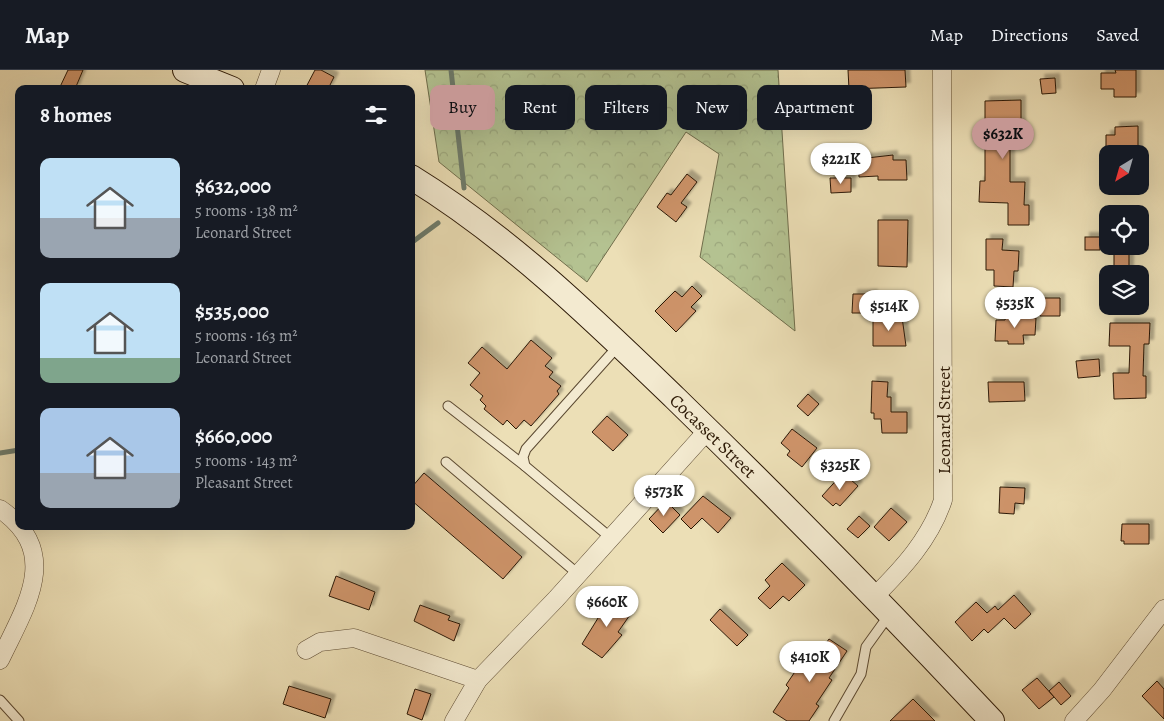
<!DOCTYPE html>
<meta charset="utf-8">
<style>
body{margin:0;font-family:Alegreya,serif;background:#20242c;color:#f1f3f6;height:100vh;display:flex;flex-direction:column;font-size:19px;white-space:nowrap}
*{box-sizing:border-box;margin:0}
p{font-size:16px;color:#9ea1a6}
.icon{flex:none;width:28px;height:28px;fill:none;stroke:currentColor;stroke-width:2;stroke-linecap:round;stroke-linejoin:round}
.map{position:relative;flex:1;overflow:hidden}
.drawer{position:absolute;left:15px;top:15px;width:400px;height:445px;display:flex;flex-direction:column;background:#171b24;border-radius:10px;box-shadow:0 5px 20px #0002}
.drawer>*{flex:none}
.guide{position:absolute;left:430px;top:15px;width:475px;height:45px;display:flex;gap:10px}
.needle{width:32px;rotate:217deg}
.controls{position:absolute;left:1099px;top:75px;display:grid;gap:10px}
.controls a{display:grid;place-items:center;width:50px;height:50px;border-radius:10px;background:#171b24;box-shadow:0 5px 20px #0002;font-size:25px}
.price{position:absolute;translate:-50% -42px;padding:0 11px;border-radius:18px;background:#fff;color:#222;font-size:16px;line-height:32px;filter:drop-shadow(0 1px 2px #0008)}
.price::after{content:'';position:absolute;left:50%;top:30px;width:15px;height:11px;margin-left:-8px;background:inherit;clip-path:polygon(0 0,100% 0,50% 100%)}
.price.on{background:#c59692;color:#111}
ul{padding:0;list-style:none}
li{display:flex;align-items:center;gap:15px;height:125px;padding:0 25px}
li span{display:grid;place-items:center;flex:none;width:140px;height:100px;border-radius:10px;color:#555}
li>.icon{margin-inline-start:auto}
span .icon{width:60px;height:60px;fill:#fffc;stroke-width:1}
li b{font-size:21px}
h2{display:flex;justify-content:space-between;align-items:center;height:60px;padding:0 25px;font-size:21px}
.tag{padding:0 18px;border-radius:10px;background:#171b24;box-shadow:0 5px 20px #0002;font-size:18px;line-height:45px}
.tag.on{background:#c59692;color:#111}
header{display:flex;align-items:center;gap:30px;box-sizing:border-box;height:70px;padding:0 25px;background:#171b24;border-bottom:1px solid #363941}
header strong{font-size:24px}
nav{display:flex;gap:28px;margin-inline-start:auto;font-size:18px}
.map>svg:first-child{display:block}
.forest{fill:url(#forest-crowns);stroke:#706e4c}
.lines{fill:none;stroke-linecap:round;stroke-linejoin:round}
.stream{stroke:#6d7b6b;stroke-width:5}
.building{fill:#ce946b;stroke:#2c1906;filter:url(#shadow)}
.service-casing{stroke:#5c4a32;stroke-width:11}
.minor-casing{stroke:#5c4a32;stroke-width:19}
.secondary-casing{stroke:#2c1906;stroke-width:26}
.service{stroke:#f3ead0;stroke-width:9}
.minor{stroke:#f3ead0;stroke-width:18}
.secondary{stroke:#f3ead0;stroke-width:24}
.labels{text-anchor:middle;dominant-baseline:central;stroke-width:4.5;stroke-linejoin:round;paint-order:stroke}
.street-label{font-size:18px;fill:#2c1906;stroke:#f3ead0}
</style>
<header>
<strong>Map</strong>
<nav><a>Map</a><a>Directions</a><a>Saved</a></nav>
</header>
<div class="map">
<svg width="1164" height="651" viewBox="0 0 1164 651">
<defs>
<pattern id="forest-crowns" width="20" height="18" patternUnits="userSpaceOnUse" patternTransform="scale(1.25)"><rect width="20" height="18" fill="#b4c291"/><path d="M2 6a3 3 0 1 1 6 0M12 15a3 3 0 1 1 6 0" fill="none" stroke="#9ba67c"/></pattern>
<filter id="shadow"><feDropShadow dx="4.5" dy="-4.5" stdDeviation="1" flood-color="#0004"/></filter>
</defs>
<rect width="100%" height="100%" fill="#ecdfb6"/>
<filter id="stains"><feTurbulence type="fractalNoise" baseFrequency=".004" numOctaves="4"/><feColorMatrix values="0 0 0 0 .2 0 0 0 0 .09 0 0 0 0 .02 0 0 0 .5 -.17"/></filter>
<radialGradient id="worn" r=".72"><stop offset=".6" stop-color="#630" stop-opacity="0"/><stop offset="1" stop-color="#630" stop-opacity=".3"/></radialGradient>
<polygon class="forest" points="425,0 778,0 795,261 700,187 719,84 686,62 587,212 439,92"/>
<g class="lines">
<g class="stream">
<polyline points="451,0 464,118"/>
<polyline points="411,173 438,153"/>
<polyline points="0,383 19,380"/>
</g>
</g>
<g class="building">
<polygon points="68,0 83,0 75,19 59,19"/>
<polygon points="315,0 321,0 334,7 328,19 305,19"/>
<polygon points="848,0 905,0 906,17 849,19"/>
<polygon points="1115,0 1136,0 1136,27 1114,27 1114,19 1101,19 1101,3 1116,3"/>
<polygon points="1055,8 1056,23 1042,24 1040,9"/>
<polygon points="1021,30 1021,71 1010,71 1010,112 1025,112 1024,135 1029,135 1029,155 1008,155 1008,133 979,132 980,111 985,111 985,31"/>
<polygon points="1138,56 1138,84 1115,84 1115,81 1106,81 1106,65 1115,65 1115,57"/>
<polygon points="893,85 893,90 906,90 907,110 878,110 878,106 859,107 858,89"/>
<polygon points="687,104 697,112 681,133 687,137 676,152 657,137 667,123 671,125"/>
<polygon points="830,108 851,108 851,122 831,123"/>
<polygon points="878,150 908,150 907,197 878,196"/>
<rect x="1085" y="167" width="15" height="13"/>
<polygon points="986,169 1003,169 1002,180 1019,181 1018,201 1014,201 1013,217 994,216 994,200 986,200"/>
<rect x="1114" y="183" width="15" height="21"/>
<polygon points="692,216 702,226 691,237 696,241 676,262 655,241 675,221 682,227"/>
<polygon points="853,224 873,224 872,243 852,243"/>
<polygon points="1039,228 1060,228 1060,246 1040,246"/>
<polygon points="1006,246 1036,248 1035,265 1023,265 1024,274 1008,274 1008,271 995,271 996,250 1005,250"/>
<polygon points="902,247 906,276 873,276 873,248"/>
<polygon points="1110,253 1150,253 1149,274 1144,274 1143,306 1146,306 1146,328 1114,329 1113,303 1129,303 1130,276 1109,276"/>
<polygon points="531,270 552,288 545,296 553,302 549,307 561,316 557,321 559,324 531,356 524,350 516,359 507,350 503,355 484,339 486,336 480,330 483,326 470,315 480,303 468,293 482,277 507,299"/>
<polygon points="1099,289 1100,306 1078,308 1076,291"/>
<polygon points="872,311 888,312 887,327 891,327 891,342 907,342 907,363 882,363 881,349 874,349 874,343 871,343"/>
<polygon points="988,312 1024,312 1025,331 989,332"/>
<polygon points="808,324 819,334 808,346 797,336"/>
<polygon points="607,346 628,365 613,381 592,362"/>
<polygon points="792,359 817,378 802,397 787,385 790,381 781,373"/>
<polygon points="424,403 522,487 503,509 411,430 411,418"/>
<polygon points="843,403 858,416 840,436 836,433 833,436 822,426"/>
<polygon points="1000,417 1025,418 1024,434 1015,433 1014,444 999,443"/>
<polygon points="703,426 731,448 718,463 702,448 691,459 681,449"/>
<polygon points="666,431 680,445 663,463 649,449"/>
<polygon points="891,438 907,452 889,471 874,457"/>
<polygon points="859,446 870,456 858,468 847,459"/>
<polygon points="1122,454 1149,454 1149,474 1124,474 1124,471 1121,471"/>
<polygon points="782,493 805,515 789,531 783,526 770,539 758,528 770,516 765,510"/>
<polygon points="336,506 375,522 369,540 329,526"/>
<polygon points="1014,525 1031,544 1015,559 1004,548 988,563 984,559 972,571 955,552 976,532 987,543 995,536 998,540"/>
<polygon points="611,527 632,542 618,562 622,565 602,588 582,574"/>
<polygon points="420,535 450,546 448,550 460,554 454,571 414,551"/>
<polygon points="720,539 748,565 737,576 710,550"/>
<polygon points="829,569 847,581 829,608 832,610 816,634 819,636 809,651 787,651 773,642 789,618 786,615 811,578 819,583"/>
<polygon points="1037,608 1054,627 1039,639 1022,620"/>
<polygon points="1157,611 1164,619 1164,649 1142,626"/>
<polygon points="1059,612 1071,626 1061,635 1049,621"/>
<polygon points="289,616 331,629 325,648 283,634"/>
<polygon points="415,619 431,624 422,650 407,644"/>
<polygon points="913,629 935,651 890,651"/>
</g>
<g class="lines">
<g class="service-casing">
<g id="service">
<polyline points="448,336 525,396"/>
<polyline points="446,392 578,504"/>
<polyline points="611,468 525,396 523,387 526,379 619,275"/>
<polyline points="0,630 19,651"/>
<polyline points="834,651 861,604 866,577 889,545"/>
</g>
</g>
<g class="minor-casing">
<g id="minor">
<polyline points="264,19 271,0"/>
<path d="M0,439C63,483 25,537 0,590"/>
<path d="M875,526C903,498 930,469 943,430L942,0"/>
<polyline points="306,580 320,572 354,568 478,610"/>
<polyline points="454,651 478,610 556,529 708,360"/>
<polyline points="1074,651 1102,620 1164,539"/>
</g>
</g>
<g class="secondary-casing">
<g id="secondary">
<polyline points="185,0 232,19"/>
<path d="M411,107C510,168 592,248 675,328C783,433 889,541 992,651"/>
</g>
</g>
<use href="#service" class="service"/>
<use href="#minor" class="minor"/>
<use href="#secondary" class="secondary"/>
</g>
<g class="labels">
<g class="street-label">
<text transform="translate(944 350) rotate(-90)">Leonard Street</text>
<text transform="translate(713 366) rotate(44)">Cocasset Street</text>
</g>
</g>
<rect width="100%" height="100%" filter="url(#stains)"/>
<rect width="100%" height="100%" fill="url(#worn)"/>
</svg>
<div class="controls">
<a><svg class="needle" viewBox="-14 -14 28 28"><path d="M0-13l5 13h-10z" fill="#e53935"/><path d="M0 13l5-13h-10z" fill="#9ea1a6"/></svg></a>
<a><svg class="icon" aria-label="locate" viewBox="0 0 24 24"><circle cx="12" cy="12" r="6"/><path d="M12 2v4M12 18v4M2 12h4M18 12h4"/></svg></a>
<a><svg class="icon" aria-label="layers" viewBox="0 0 24 24"><path d="M12 4l9 5-9 5-9-5zM3 14l9 5 9-5"/></svg></a>
</div>
<b class="price on" style="left:1003px;top:90px">$632K</b>
<b class="price" style="left:841px;top:115px">$221K</b>
<b class="price" style="left:1015px;top:259px">$535K</b>
<b class="price" style="left:889px;top:262px">$514K</b>
<b class="price" style="left:840px;top:421px">$325K</b>
<b class="price" style="left:664px;top:447px">$573K</b>
<b class="price" style="left:607px;top:558px">$660K</b>
<b class="price" style="left:810px;top:613px">$410K</b>
<div class="guide">
<a class="tag on">Buy</a>
<a class="tag">Rent</a>
<a class="tag">Filters</a>
<a class="tag">New</a>
<a class="tag">Apartment</a>
</div>
<section class="drawer">
<h2>8 homes<svg class="icon" aria-label="filters" viewBox="0 0 24 24"><path d="M4 7h16M4 17h16"/><circle cx="9" cy="7" r="2"/><circle cx="15" cy="17" r="2"/></svg></h2>
<ul>
<li><span style="background:linear-gradient(#bfe0f5 60%,#9aa5b1 0)"><svg class="icon" aria-label="home" viewBox="0 0 24 24"><path d="M3 11l9-7 9 7M6 9v11h12V9"/></svg></span><div><b>$632,000</b><p>5 rooms · 138 m²</p><p>Leonard Street</p></div></li>
<li><span style="background:linear-gradient(#bfe0f5 75%,#7fa58c 0)"><svg class="icon" aria-label="home" viewBox="0 0 24 24"><path d="M3 11l9-7 9 7M6 9v11h12V9"/></svg></span><div><b>$535,000</b><p>5 rooms · 163 m²</p><p>Leonard Street</p></div></li>
<li><span style="background:linear-gradient(#a9c7e8 65%,#9aa5b1 0)"><svg class="icon" aria-label="home" viewBox="0 0 24 24"><path d="M3 11l9-7 9 7M6 9v11h12V9"/></svg></span><div><b>$660,000</b><p>5 rooms · 143 m²</p><p>Pleasant Street</p></div></li>
</ul>
</section>
</div>
